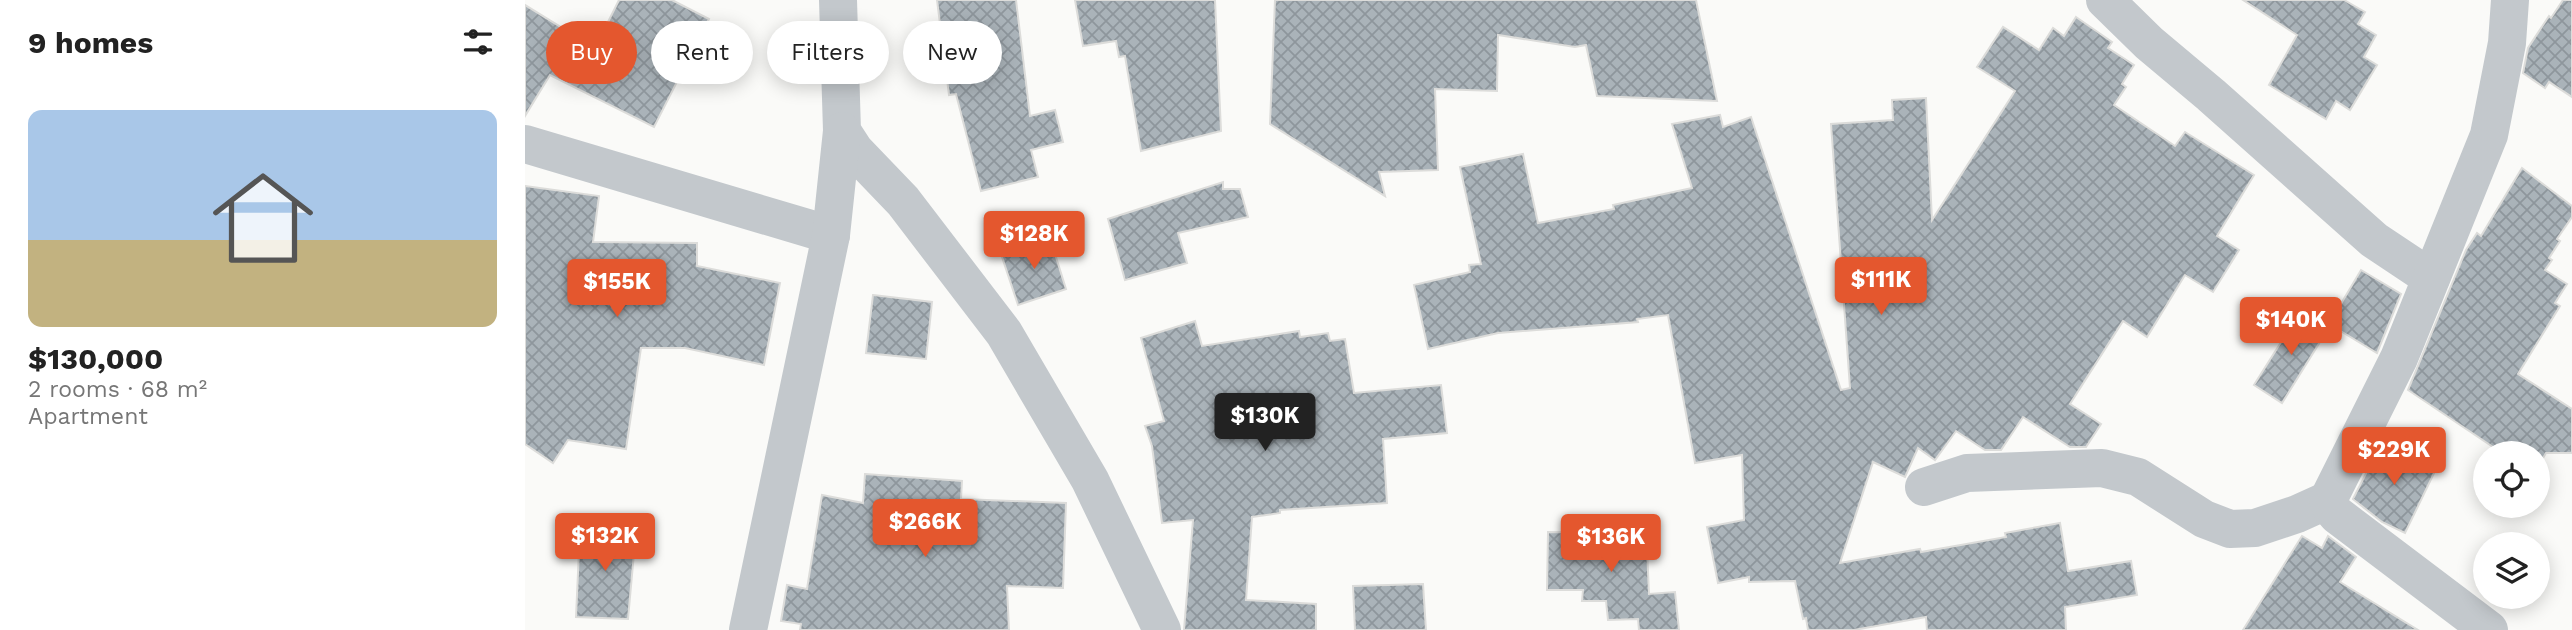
<!DOCTYPE html>
<meta charset="utf-8">
<style>
body{margin:0;font-family:"Work Sans",sans-serif;background:#f6f6f6;color:#222;height:100vh;display:flex;flex-direction:column;font-size:26px;white-space:nowrap}
*{box-sizing:border-box;margin:0}
p{font-size:23px;color:#767676}
.icon{flex:none;width:38px;height:38px;fill:none;stroke:currentColor;stroke-width:2;stroke-linecap:round;stroke-linejoin:round}
.map{position:relative;flex:1;overflow:hidden}
.drawer{display:flex;flex-direction:column;background:#fff;width:525px}
.drawer>*{flex:none}
.top-card{position:absolute;left:21px;top:21px;width:665px;height:63px;display:flex;gap:14px}
.buttons{position:absolute;left:1948px;top:441px;display:grid;gap:14px}
.buttons a{display:grid;place-items:center;width:77px;height:77px;border-radius:50%;background:#fff;box-shadow:0 4px 18px #0003;font-size:35px}
.price{position:absolute;translate:-50% -60px;padding:0 16px;border-radius:7px;background:#e4572e;color:#fff;font-size:23px;line-height:46px;filter:drop-shadow(0 2px 4px #0008)}
.price::after{content:'';position:absolute;left:50%;top:42px;width:21px;height:16px;margin-left:-10px;background:inherit;clip-path:polygon(0 0,100% 0,50% 100%)}
.price.active{background:#222;color:#fff}
ul{padding:0;list-style:none}
li{display:grid;align-content:center;gap:14px;height:371px;padding:0 28px}
li span{display:grid;place-items:center;height:217px;border-radius:14px;color:#555}
li>.icon{margin-inline-start:auto}
span .icon{width:126px;height:126px;fill:#fffc;stroke-width:1}
li b{font-size:30px}
h2{display:flex;justify-content:space-between;align-items:center;height:84px;padding:0 28px;font-size:30px}
.tag{padding:0 24px;border-radius:32px;background:#fff;box-shadow:0 4px 18px #0003;font-size:24px;line-height:63px}
.tag.active{background:#e4572e;color:#fff}
main{display:flex;flex:1;min-height:0}
.map>svg:first-child{display:block}
.building{fill:url(#building-cross-hatch);stroke:#dcdcda;stroke-width:2}
.lines{fill:none;stroke-linecap:round;stroke-linejoin:round}
.minor{stroke:#c3c8cc;stroke-width:38}
</style>
<main>
<section class="drawer">
<h2>9 homes<svg class="icon" aria-label="filters" viewBox="0 0 24 24"><path d="M4 7h16M4 17h16"/><circle cx="9" cy="7" r="2"/><circle cx="15" cy="17" r="2"/></svg></h2>
<ul>
<li><span style="background:linear-gradient(#a9c7e8 60%,#c2b280 0)"><svg class="icon" aria-label="home" viewBox="0 0 24 24"><path d="M3 11l9-7 9 7M6 9v11h12V9"/></svg></span><div><b>$130,000</b><p>2 rooms · 68 m²</p><p>Apartment</p></div></li>
</ul>
</section>
<div class="map">
<svg width="2047" height="630" viewBox="0 0 2047 630">
<defs>
<pattern id="building-cross-hatch" width="8" height="8" patternUnits="userSpaceOnUse" patternTransform="scale(1.75)"><rect width="8" height="8" fill="#aab3b9"/><path d="M0 0l8 8M0 8l8-8" fill="none" stroke="#8e969c"/></pattern>
</defs>
<rect width="100%" height="100%" fill="#fafaf8"/>
<g class="building">
<polygon points="94,0 147,0 184,19 129,127 25,75 0,116 0,5 70,48"/>
<polygon points="412,0 491,0 505,116 530,110 538,142 506,150 513,177 456,191 431,94 424,95"/>
<polygon points="550,0 690,0 696,131 616,151 600,56 594,57 591,41 558,46"/>
<polygon points="750,0 1171,0 1192,101 1072,96 1061,45 1050,47 973,35 972,91 910,89 913,170 854,172 860,196 745,124"/>
<polygon points="1718,0 1819,0 1840,12 1833,24 1851,35 1839,57 1852,65 1825,110 1811,101 1801,119 1744,85 1772,35"/>
<polygon points="2038,0 2047,0 2047,97 2024,82 2020,88 1998,73 2003,48 2024,16 2026,18"/>
<polygon points="1551,17 1587,42 1583,48 1609,65 1597,84 1601,87 1589,105 1650,146 1660,132 1729,175 1692,236 1714,250 1688,292 1660,275 1622,337 1598,321 1545,404 1576,424 1561,447 1545,447 1498,417 1476,450 1460,450 1431,431 1410,460 1393,448 1380,477 1348,462 1315,563 1395,549 1396,552 1481,537 1480,533 1535,523 1543,571 1606,561 1612,595 1540,607 1541,630 1402,630 1401,617 1329,630 1283,630 1281,618 1278,619 1270,581 1224,582 1224,577 1193,583 1182,527 1219,520 1217,455 1170,463 1143,315 1112,319 1113,322 973,333 903,349 889,285 945,272 944,265 956,264 935,167 998,154 1013,223 1089,209 1088,205 1167,188 1147,124 1195,115 1198,127 1226,117 1316,390 1325,388 1306,124 1368,120 1367,100 1401,98 1407,220 1490,91 1452,67 1478,27 1514,50 1528,28 1539,36"/>
<polygon points="1997,168 2047,206 2047,217 2032,239 2035,241 2024,258 2027,260 2020,270 2042,284 2030,303 2035,306 1993,374 2047,409 2047,453 2021,453 2012,468 2012,453 1977,453 1883,390 1941,250 1952,233 1956,236"/>
<polygon points="698,182 698,189 715,189 723,217 653,233 662,263 600,280 583,219"/>
<polygon points="0,186 74,196 68,242 172,243 172,266 255,283 239,365 160,348 116,348 101,449 43,440 28,463 0,444"/>
<polygon points="525,238 541,289 493,305 476,254"/>
<polygon points="1836,270 1876,294 1852,353 1804,324"/>
<polygon points="348,295 407,302 401,359 341,353"/>
<polygon points="1775,312 1803,329 1757,403 1729,385"/>
<polygon points="670,321 677,346 774,331 775,337 803,333 805,341 820,339 829,393 916,385 922,433 858,439 862,503 755,510 755,513 727,517 721,600 791,604 791,630 659,630 668,520 637,523 627,446 620,426 639,421 616,338"/>
<polygon points="1857,442 1911,469 1880,533 1857,522 1828,499"/>
<polygon points="340,474 437,481 436,499 541,503 538,588 482,586 484,630 275,630 276,624 256,621 262,585 282,589 297,495 338,503"/>
<polygon points="1121,525 1124,594 1150,592 1154,630 1114,630 1113,619 1083,620 1081,601 1057,601 1058,590 1022,590 1023,532 1076,533 1075,526"/>
<polygon points="55,528 111,531 103,619 51,617"/>
<polygon points="1777,536 1797,548 1803,536 1831,557 1815,582 1893,630 1718,630"/>
<polygon points="898,584 901,630 830,630 828,586"/>
</g>
<g class="lines">
<g class="minor">
<polyline points="313,0 317,131 330,151 378,201 479,333 565,480 637,630"/>
<polyline points="1580,0 1624,43 1686,95 1849,240 1906,278"/>
<polyline points="0,144 306,235"/>
<polyline points="1399,487 1442,473 1577,468 1613,477 1679,519 1705,529 1730,528 1772,514 1803,500"/>
<polyline points="223,630 306,235 317,131"/>
<polyline points="1964,630 1812,515 1806,508 1803,500 1874,358 1964,135 1982,43 1985,0"/>
</g>
</g>
</svg>
<div class="buttons">
<a><svg class="icon" aria-label="locate" viewBox="0 0 24 24"><circle cx="12" cy="12" r="6"/><path d="M12 2v4M12 18v4M2 12h4M18 12h4"/></svg></a>
<a><svg class="icon" aria-label="layers" viewBox="0 0 24 24"><path d="M12 4l9 5-9 5-9-5zM3 14l9 5 9-5"/></svg></a>
</div>
<b class="price" style="left:509px;top:271px">$128K</b>
<b class="price" style="left:1356px;top:317px">$111K</b>
<b class="price" style="left:92px;top:319px">$155K</b>
<b class="price" style="left:1766px;top:357px">$140K</b>
<b class="price active" style="left:740px;top:453px">$130K</b>
<b class="price" style="left:1869px;top:487px">$229K</b>
<b class="price" style="left:400px;top:559px">$266K</b>
<b class="price" style="left:80px;top:573px">$132K</b>
<b class="price" style="left:1086px;top:574px">$136K</b>
<div class="top-card">
<a class="tag active">Buy</a>
<a class="tag">Rent</a>
<a class="tag">Filters</a>
<a class="tag">New</a>
</div>
</div>
</main>
